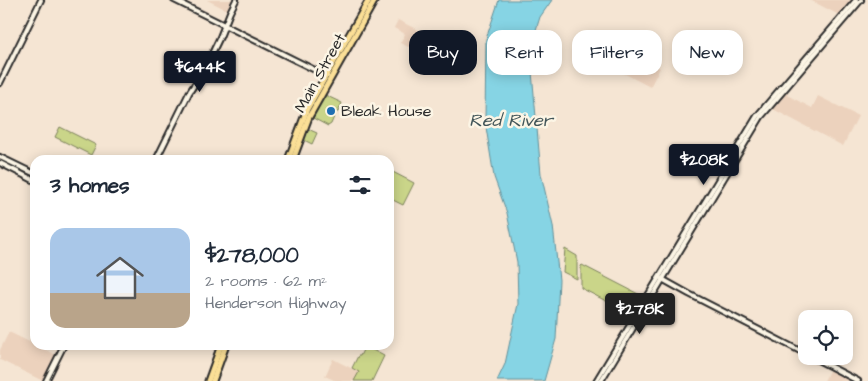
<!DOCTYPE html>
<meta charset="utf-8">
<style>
body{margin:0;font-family:"Architects Daughter",sans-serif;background:#f2f2f3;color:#1f2937;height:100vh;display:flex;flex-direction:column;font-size:19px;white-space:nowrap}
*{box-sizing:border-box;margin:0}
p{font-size:16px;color:#747a83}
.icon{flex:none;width:28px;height:28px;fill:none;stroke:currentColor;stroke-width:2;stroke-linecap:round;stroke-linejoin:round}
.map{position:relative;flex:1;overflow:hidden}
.sheet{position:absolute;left:30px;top:155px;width:364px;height:195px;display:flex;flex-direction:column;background:#fff;border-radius:15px;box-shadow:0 2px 12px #0003}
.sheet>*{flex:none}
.hud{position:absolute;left:409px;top:30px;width:384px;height:45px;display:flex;gap:10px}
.fabs{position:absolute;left:798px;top:310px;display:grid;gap:10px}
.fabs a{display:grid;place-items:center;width:55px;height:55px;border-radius:10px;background:#fff;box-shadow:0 2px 12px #0003;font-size:25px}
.price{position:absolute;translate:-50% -42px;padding:0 11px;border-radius:5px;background:#111827;color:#fff;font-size:16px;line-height:32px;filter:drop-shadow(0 1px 2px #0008)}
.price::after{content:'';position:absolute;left:50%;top:30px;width:15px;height:11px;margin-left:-8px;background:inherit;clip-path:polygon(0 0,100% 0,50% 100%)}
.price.on{background:#222;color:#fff}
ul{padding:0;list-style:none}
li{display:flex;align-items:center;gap:15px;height:125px;padding:0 20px}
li+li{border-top:1px solid #e0e1e3}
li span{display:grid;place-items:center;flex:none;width:140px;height:100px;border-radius:15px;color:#555}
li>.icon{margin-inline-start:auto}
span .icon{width:60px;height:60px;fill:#fffc;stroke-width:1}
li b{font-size:21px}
h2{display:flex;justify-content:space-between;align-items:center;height:60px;padding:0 20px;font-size:21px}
.chip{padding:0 18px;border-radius:15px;background:#fff;box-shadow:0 2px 12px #0003;font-size:18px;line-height:45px}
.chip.on{background:#111827;color:#fff}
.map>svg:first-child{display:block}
.built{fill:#ecd2bd}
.green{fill:#cad589;stroke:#7a805a}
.water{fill:#86d4e4;stroke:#62909a}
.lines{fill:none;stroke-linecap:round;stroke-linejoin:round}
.secondary-casing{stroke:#2b2b2b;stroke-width:8}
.primary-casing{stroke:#2b2b2b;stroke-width:9}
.secondary{stroke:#fcf5e5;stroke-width:4}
.primary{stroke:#fbdf96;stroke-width:5}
.poi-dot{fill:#1f6fb2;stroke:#fcf5e5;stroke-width:2}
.labels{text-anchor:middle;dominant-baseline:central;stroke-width:5;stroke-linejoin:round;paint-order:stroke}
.street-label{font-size:16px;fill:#2b2b2b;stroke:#fcf5e5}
.poi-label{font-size:16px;fill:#2b2b2b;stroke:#fcf5e5;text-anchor:start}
.water-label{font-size:18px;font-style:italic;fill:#425559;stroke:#fcf5e5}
</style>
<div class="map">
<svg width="868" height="381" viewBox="0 0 868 381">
<rect width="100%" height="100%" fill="#f5e5d3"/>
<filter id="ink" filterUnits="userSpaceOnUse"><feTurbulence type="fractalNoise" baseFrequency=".02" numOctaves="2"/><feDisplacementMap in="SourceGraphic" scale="10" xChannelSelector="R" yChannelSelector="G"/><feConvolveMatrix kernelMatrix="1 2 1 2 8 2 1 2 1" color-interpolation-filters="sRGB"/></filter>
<g filter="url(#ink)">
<g class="built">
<polygon points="207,0 232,0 227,10"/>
<polygon points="810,0 853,0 839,15"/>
<polygon points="398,20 450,46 446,54 418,40 413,49 400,43 405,34 394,28"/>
<polygon points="595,34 660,68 650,87 589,55 591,48 592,35"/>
<polygon points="786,91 788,92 787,95 812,108 818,96 858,116 843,146 771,108"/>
<polygon points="9,332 56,355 43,381 0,360 0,350"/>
<polygon points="333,359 373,379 372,381 336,381 325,376"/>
<polygon points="830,369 853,381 824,381"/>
</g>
<g class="green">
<polygon points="325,95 342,103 338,112 336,112 331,124 328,126 313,118"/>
<polygon points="60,127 96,145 91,155 55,137"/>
<polygon points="308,129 317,133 312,144 304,140"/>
<polygon points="389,170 414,183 403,205 389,198"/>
<polygon points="565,249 577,256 577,279 563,272"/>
<polygon points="582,265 644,297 633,315 581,288 581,266"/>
<polygon points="365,346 384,356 372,381 354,381 359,372 352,368 358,356 360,356"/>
</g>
<polygon class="water" points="499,0 552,0 540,17 530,49 541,174 553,226 559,280 556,339 544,381 497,381 505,364 518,304 517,262 507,213 494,177 485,121 486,39"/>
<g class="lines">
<g class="secondary-casing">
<g id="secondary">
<polyline points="174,0 327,76"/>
<polyline points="0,83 41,0"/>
<polyline points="0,157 35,174"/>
<polyline points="156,160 189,93 204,70 220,37 230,12 236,0"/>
<polyline points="0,163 35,181"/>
<polyline points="662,279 689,294 806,354"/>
<polyline points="810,356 858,381"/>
<polyline points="46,381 64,345"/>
<polyline points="596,381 757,116 856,0"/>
<polyline points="601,381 761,117 861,0"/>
</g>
</g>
<g class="primary-casing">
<g id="primary">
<polyline points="288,160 307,109 369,0"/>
<polyline points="293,160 309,117 375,0"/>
<polyline points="208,381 221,345"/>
<polyline points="213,381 226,345"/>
</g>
</g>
<use href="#secondary" class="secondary"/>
<use href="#primary" class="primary"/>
</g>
</g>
<circle class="poi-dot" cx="331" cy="111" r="5"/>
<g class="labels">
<g class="street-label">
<text transform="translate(320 73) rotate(-61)">Main Street</text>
</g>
<g class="poi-label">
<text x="341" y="111">Bleak House</text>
</g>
<g class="water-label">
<text x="511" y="120">Red River</text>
</g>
</g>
</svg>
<div class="fabs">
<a><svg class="icon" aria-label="locate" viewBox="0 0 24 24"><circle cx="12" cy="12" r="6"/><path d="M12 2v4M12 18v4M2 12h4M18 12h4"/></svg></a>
</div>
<b class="price" style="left:200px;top:93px">$644K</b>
<b class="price" style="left:704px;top:186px">$208K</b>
<b class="price on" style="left:640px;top:335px">$278K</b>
<div class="hud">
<a class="chip on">Buy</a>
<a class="chip">Rent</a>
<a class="chip">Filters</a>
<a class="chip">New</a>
</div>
<section class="sheet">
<h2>3 homes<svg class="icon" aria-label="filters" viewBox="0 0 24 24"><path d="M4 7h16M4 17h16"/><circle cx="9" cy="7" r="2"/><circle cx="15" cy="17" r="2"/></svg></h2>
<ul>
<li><span style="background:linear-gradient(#a9c7e8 65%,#b9a48a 0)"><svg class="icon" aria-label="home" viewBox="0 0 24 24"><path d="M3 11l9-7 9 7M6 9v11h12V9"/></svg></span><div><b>$278,000</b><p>2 rooms · 62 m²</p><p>Henderson Highway</p></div></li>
</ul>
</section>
</div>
